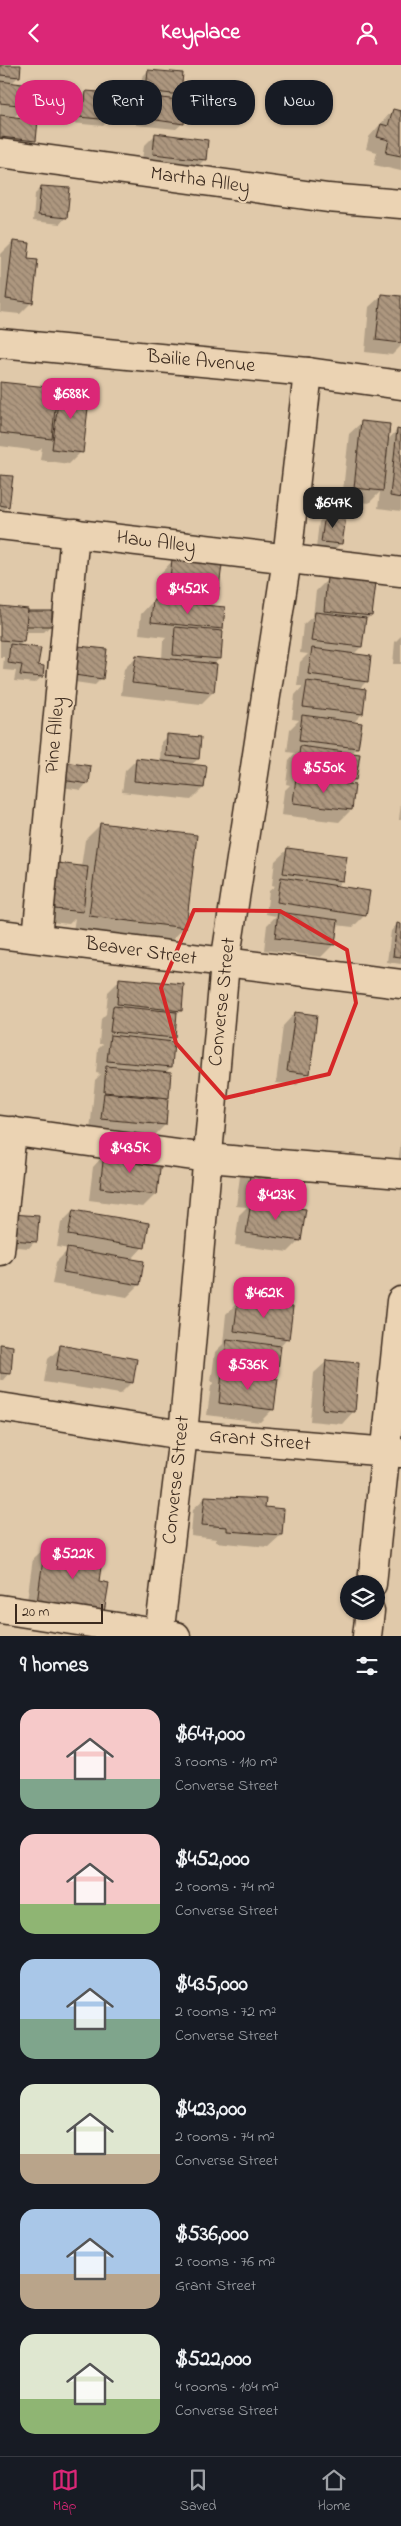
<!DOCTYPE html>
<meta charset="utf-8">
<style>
body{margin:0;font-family:"Indie Flower",sans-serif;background:#20242c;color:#f1f3f6;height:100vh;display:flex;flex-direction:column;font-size:19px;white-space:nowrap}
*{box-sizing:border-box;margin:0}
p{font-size:16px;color:#9ea1a6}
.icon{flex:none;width:28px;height:28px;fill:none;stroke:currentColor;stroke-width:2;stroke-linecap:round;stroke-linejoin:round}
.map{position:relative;height:1571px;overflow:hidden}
.details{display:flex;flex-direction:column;background:#171b24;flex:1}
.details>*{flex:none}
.banner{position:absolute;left:15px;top:15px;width:371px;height:45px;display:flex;gap:10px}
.tools{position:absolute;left:340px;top:1510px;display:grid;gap:10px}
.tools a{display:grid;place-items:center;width:45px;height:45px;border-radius:50%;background:#171b24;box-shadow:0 1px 4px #0004;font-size:25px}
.scale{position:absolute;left:15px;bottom:12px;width:88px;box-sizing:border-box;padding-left:5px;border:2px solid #3b2a1e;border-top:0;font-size:14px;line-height:18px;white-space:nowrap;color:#3b2a1e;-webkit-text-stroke:4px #ebd3b3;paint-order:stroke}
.price{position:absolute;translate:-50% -42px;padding:0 11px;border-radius:10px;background:#db2777;color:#fff;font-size:16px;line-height:32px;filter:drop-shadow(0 1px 2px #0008)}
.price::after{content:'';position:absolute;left:50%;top:30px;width:15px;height:11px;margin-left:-8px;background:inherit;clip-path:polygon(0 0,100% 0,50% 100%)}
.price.on{background:#222;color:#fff}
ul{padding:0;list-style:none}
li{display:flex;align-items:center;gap:15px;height:125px;padding:0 20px}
li span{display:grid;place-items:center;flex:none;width:140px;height:100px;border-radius:15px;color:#555}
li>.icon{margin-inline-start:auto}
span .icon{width:60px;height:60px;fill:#fffc;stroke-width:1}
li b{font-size:21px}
h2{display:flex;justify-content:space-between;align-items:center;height:60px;padding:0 20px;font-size:21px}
.tag{padding:0 18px;border-radius:20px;background:#171b24;box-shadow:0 1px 4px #0004;font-size:18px;line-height:45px}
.tag.on{background:#db2777;color:#fff}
header{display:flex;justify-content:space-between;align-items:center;height:65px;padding:0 20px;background:#db2777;color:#fff;font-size:22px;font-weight:700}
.menu{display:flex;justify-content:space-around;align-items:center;height:70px;border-top:1px solid #363941;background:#171b24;font-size:14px;color:#9ea1a6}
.menu a{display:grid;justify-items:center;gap:2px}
.menu .on{color:#db2777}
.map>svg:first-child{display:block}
.shadow{fill:#0003}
.building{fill:url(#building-back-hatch);stroke:#3b2a1e}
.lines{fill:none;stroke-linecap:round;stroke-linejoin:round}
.minor-casing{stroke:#3b2a1e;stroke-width:31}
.minor{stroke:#ebd3b3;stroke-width:28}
.marked{fill:none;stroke:#d62828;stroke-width:4;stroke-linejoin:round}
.labels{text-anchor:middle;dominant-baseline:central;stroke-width:4;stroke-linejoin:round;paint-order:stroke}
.street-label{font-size:20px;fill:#3b2a1e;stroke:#ebd3b3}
</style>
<header><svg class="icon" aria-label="back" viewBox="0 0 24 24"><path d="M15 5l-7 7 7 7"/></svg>Keyplace<svg class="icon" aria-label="person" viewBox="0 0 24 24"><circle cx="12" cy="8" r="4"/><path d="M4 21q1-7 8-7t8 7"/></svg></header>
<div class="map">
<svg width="401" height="1571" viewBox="0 0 401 1571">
<defs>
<pattern id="building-back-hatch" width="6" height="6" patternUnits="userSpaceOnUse" patternTransform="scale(1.25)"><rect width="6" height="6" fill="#ad977f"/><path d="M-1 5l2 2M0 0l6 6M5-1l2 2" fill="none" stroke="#8e7b67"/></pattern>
</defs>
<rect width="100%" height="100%" fill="#e0c9aa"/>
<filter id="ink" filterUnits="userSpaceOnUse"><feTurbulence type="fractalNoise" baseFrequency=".02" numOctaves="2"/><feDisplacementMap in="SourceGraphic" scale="10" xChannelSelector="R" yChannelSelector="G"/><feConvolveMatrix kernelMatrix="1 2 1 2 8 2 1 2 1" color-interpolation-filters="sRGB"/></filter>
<g filter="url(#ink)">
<g class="shadow">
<polygon points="0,0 20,0 19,11 11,19 26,40 13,53 35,75 22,88 0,85"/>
<polygon points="148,6 180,29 173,36 183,58 176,64 136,60 138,39 145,32 140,32 142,12"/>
<polygon points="86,27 110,54 103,61 72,58 74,45"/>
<polygon points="393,45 401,47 401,106 374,100 377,87 366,84 369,72"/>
<polygon points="156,69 207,76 204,95 192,107 141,101 144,81"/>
<polygon points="42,122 66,152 60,159 33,156 35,129"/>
<polygon points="13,177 27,194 32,237 20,249 0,247 1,189"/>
<polygon points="382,230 401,232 401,281 392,290 365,287 369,242"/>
<polygon points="0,318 56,327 60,323 81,387 69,399 40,395 42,382 38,386 0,381"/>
<polygon points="362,357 387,376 397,365 401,366 401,446 378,443 380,427 369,438 342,435 349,369"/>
<polygon points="0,411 8,441 2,447 0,447"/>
<polygon points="325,450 341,478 334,485 316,483 319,457"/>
<polygon points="173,495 217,529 205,541 221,564 218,567 220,593 213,600 213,627 201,639 121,630 124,604 136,592 162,594 163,576 167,572 139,569 141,549 153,536 157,537 161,508"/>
<polygon points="328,514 370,551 364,557 361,582 353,590 367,616 359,624 365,625 362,649 353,658 357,683 351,689 355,714 349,720 351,745 339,757 281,750 284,726 290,720 286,719 289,695 295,688 287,687 290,664 299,655 292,654 295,630 303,621 297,621 300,597 308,589 300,588 303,560 313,551 316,526"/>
<polygon points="0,542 26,549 29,547 51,560 44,567 24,567 23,577 18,582 37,601 42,612 35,618 14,616 16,606 3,605 4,592 0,592"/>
<polygon points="401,571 401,599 393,599 395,577"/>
<polygon points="78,582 102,613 95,620 68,616"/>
<polygon points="168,670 200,673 198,694 191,700 203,723 191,735 122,727 125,706 137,694 160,697 161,677"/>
<polygon points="58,705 87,718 81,725 56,721"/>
<polygon points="401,738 401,755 399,755"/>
<polygon points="101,759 185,862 169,878 73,866 75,853 69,859 34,855 81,802 85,775"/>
<polygon points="288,784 342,815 336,822 365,850 353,862 336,860 333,880 321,892 264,885 267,860 276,851 266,849 269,826 275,821 272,820 275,796"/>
<polygon points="397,859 401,860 401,899 387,897 391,866"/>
<polygon points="120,915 180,945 176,950 174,972 169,977 171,1002 165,1008 170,1008 165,1060 153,1072 90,1066 95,1015 101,1009 96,1008 98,984 103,979 99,979 101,954 106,949 108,927"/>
<polygon points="295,948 309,1008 297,1020 276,1018 283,961"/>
<polygon points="401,1076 401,1100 398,1099"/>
<polygon points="105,1089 156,1129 143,1142 89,1135 93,1102"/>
<polygon points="252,1099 301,1135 293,1144 300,1175 288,1187 235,1180 239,1150 247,1142 236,1141 240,1111"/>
<polygon points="73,1146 143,1182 131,1195 139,1220 127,1232 52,1219 56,1197 69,1184 57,1182 61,1158"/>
<polygon points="38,1152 35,1176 29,1183 5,1181"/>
<polygon points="238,1237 287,1273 280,1281 276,1311 273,1315 272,1345 260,1357 207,1350 211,1321 214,1317 211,1317 215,1287 223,1279 226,1249"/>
<polygon points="0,1280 9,1308 3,1315 0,1315"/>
<polygon points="61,1282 132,1317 120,1329 44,1317 48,1294"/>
<polygon points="327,1296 354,1346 342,1359 310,1356 314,1308"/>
<polygon points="206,1432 265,1435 264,1443 283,1445 281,1470 268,1482 215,1477 216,1474 191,1471 193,1444"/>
<polygon points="46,1481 102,1489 25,1550 33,1493"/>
</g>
<g class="building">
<polygon points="0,0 21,0 20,12 0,10"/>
<polygon points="148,5 183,8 181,30 146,26"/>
<polygon points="0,16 30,20 27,41 0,38"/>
<polygon points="86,26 113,28 111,55 78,52 80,37 85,37"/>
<polygon points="144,31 187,36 184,59 142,53"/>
<polygon points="393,44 401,46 401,91 386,88 389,75 377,72 381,59 388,61"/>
<polygon points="0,50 38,55 36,76 0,72"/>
<polygon points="155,68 208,75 206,95 153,89"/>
<polygon points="41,121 70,123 67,153 38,150"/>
<polygon points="13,176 30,178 28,193 38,194 33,238 6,234"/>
<polygon points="381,229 401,231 401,278 376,275"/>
<polygon points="0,317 57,323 52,374 0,368"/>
<polygon points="60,321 90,325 83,388 52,384"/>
<polygon points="361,356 390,359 383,426 354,423"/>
<polygon points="397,364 401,365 401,433 390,431"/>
<polygon points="0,410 13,411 9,442 0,440"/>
<polygon points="325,449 346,452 342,479 321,477"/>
<polygon points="172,494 222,500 218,530 169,524"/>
<polygon points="327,512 376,517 372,551 324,546"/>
<polygon points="153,535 225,542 223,564 151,557"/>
<polygon points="0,541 28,544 24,577 0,575"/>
<polygon points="28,546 52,546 52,561 26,561"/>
<polygon points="315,547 366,553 362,582 311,576"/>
<polygon points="175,562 223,566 221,594 173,590"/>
<polygon points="10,579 41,583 38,600 44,601 43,612 20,610 22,600 8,598"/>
<polygon points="78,581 107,584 103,614 74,610"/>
<polygon points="312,583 371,591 368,617 308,609"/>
<polygon points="136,590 217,599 214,627 132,618"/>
<polygon points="307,616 366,624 363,649 303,642"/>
<polygon points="302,650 362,658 358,683 299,676"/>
<polygon points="167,669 201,672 199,694 166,691"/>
<polygon points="300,681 360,689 356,715 297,707"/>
<polygon points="136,693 207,701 204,723 134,716"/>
<polygon points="64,697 91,701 89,719 61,715"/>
<polygon points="296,712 355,720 352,745 293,738"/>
<polygon points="100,758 197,770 186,863 89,851"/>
<polygon points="287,783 347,791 343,816 283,808"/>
<polygon points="50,797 88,802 83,847 45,843"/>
<polygon points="281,812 370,826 366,851 277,837"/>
<polygon points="278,847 338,855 335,880 275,873"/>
<polygon points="397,858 401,859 401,892 393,891"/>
<polygon points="119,913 184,919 182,946 117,939"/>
<polygon points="113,941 177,947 175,973 110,967"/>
<polygon points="295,947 317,950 310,1009 287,1006"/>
<polygon points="110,970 174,977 172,1002 107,996"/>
<polygon points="106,1001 171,1007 169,1033 104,1027"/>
<polygon points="104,1028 168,1034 166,1060 101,1054"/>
<polygon points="104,1088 161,1095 157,1130 100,1123"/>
<polygon points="252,1098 307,1105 302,1136 247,1129"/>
<polygon points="251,1137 306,1144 301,1176 246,1168"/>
<polygon points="73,1145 149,1158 145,1183 68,1170"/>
<polygon points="12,1149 39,1151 37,1177 11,1175"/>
<polygon points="67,1183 144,1196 140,1220 63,1207"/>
<polygon points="238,1235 293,1242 289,1274 234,1266"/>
<polygon points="227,1274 281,1281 277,1312 222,1305"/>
<polygon points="0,1279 13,1281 11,1309 0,1308"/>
<polygon points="60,1280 137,1294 133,1318 56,1305"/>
<polygon points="326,1295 359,1298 355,1347 322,1344"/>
<polygon points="222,1307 278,1314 274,1345 219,1338"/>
<polygon points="205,1431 266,1434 265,1442 284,1444 282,1470 227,1466 227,1462 202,1460"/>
<polygon points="45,1480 103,1488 99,1516 109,1518 104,1548 37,1538"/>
</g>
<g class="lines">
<g class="minor-casing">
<g id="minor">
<polyline points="0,88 328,133 401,139"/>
<polyline points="0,278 308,307 401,320"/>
<polyline points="0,460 401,507"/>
<polyline points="0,869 401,919"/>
<polyline points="37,873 75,468"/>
<polyline points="0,1065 208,1093 401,1109"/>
<polyline points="0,1186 12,1066"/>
<polyline points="0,1342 183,1370 401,1388"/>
<polyline points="372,1519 401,1236"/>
<polyline points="0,1544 176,1571"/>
<polyline points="159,1571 183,1370 225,898 287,494 308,307"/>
<polyline points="367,1571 370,1546"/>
</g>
</g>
<use href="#minor" class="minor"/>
</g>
</g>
<path class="marked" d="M194,845L280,846L347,885L356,938L329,1009L225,1033L176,978L161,923Z"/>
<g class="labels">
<g class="street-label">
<text transform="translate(200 116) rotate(8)">Martha Alley</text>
<text transform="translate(201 297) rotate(5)">Bailie Avenue</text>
<text transform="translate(156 478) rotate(7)">Haw Alley</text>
<text transform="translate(56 670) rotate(-85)">Pine Alley</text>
<text transform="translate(141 887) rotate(8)">Beaver Street</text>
<text transform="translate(223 937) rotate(-84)">Converse Street</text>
<text transform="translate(260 1376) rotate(5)">Grant Street</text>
<text transform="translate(177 1415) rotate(-84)">Converse Street</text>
</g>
</g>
</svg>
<div class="tools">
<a><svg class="icon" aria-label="layers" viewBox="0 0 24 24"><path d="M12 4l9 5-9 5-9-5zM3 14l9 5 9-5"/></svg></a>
</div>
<div class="scale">20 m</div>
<b class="price" style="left:71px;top:355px">$688K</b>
<b class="price on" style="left:333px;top:464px">$647K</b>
<b class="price" style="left:188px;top:550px">$452K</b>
<b class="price" style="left:324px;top:729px">$550K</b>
<b class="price" style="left:130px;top:1109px">$435K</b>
<b class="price" style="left:276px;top:1156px">$423K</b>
<b class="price" style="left:264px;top:1254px">$462K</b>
<b class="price" style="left:248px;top:1326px">$536K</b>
<b class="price" style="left:73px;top:1515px">$522K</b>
<div class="banner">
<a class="tag on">Buy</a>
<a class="tag">Rent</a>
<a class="tag">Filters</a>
<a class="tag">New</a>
</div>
</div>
<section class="details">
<h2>9 homes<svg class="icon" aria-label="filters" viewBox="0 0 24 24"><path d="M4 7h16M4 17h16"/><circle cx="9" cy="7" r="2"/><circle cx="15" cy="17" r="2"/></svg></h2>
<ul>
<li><span style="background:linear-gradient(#f6c9c9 70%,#7fa58c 0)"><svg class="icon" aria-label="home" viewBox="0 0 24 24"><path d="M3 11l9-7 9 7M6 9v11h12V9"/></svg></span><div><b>$647,000</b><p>3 rooms · 110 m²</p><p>Converse Street</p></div></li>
<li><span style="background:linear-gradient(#f6c9c9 70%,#8fb573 0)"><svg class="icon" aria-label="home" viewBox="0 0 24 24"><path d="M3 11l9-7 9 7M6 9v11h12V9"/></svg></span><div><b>$452,000</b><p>2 rooms · 74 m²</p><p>Converse Street</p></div></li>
<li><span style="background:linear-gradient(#a9c7e8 60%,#7fa58c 0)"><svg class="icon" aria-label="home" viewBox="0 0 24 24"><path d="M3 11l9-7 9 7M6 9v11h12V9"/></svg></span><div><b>$435,000</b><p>2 rooms · 72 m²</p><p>Converse Street</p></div></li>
<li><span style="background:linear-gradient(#dfe7d0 70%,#b9a48a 0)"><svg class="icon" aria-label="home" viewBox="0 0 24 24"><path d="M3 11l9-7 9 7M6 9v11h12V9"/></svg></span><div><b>$423,000</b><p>2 rooms · 74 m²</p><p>Converse Street</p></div></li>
<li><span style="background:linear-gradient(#a9c7e8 65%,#b9a48a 0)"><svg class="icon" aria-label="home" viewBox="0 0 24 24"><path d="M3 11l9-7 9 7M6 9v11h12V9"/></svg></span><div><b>$536,000</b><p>2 rooms · 76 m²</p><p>Grant Street</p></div></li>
<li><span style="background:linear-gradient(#dfe7d0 65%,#8fb573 0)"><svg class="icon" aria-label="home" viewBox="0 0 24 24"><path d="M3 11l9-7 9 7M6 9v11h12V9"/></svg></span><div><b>$522,000</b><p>4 rooms · 104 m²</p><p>Converse Street</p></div></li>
</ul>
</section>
<nav class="menu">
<a class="on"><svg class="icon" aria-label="map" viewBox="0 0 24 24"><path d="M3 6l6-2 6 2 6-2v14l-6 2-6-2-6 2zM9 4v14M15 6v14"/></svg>Map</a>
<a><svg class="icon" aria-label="saved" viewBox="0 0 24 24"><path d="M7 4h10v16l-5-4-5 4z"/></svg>Saved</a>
<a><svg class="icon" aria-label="home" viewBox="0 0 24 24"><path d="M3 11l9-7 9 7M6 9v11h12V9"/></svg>Home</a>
</nav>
